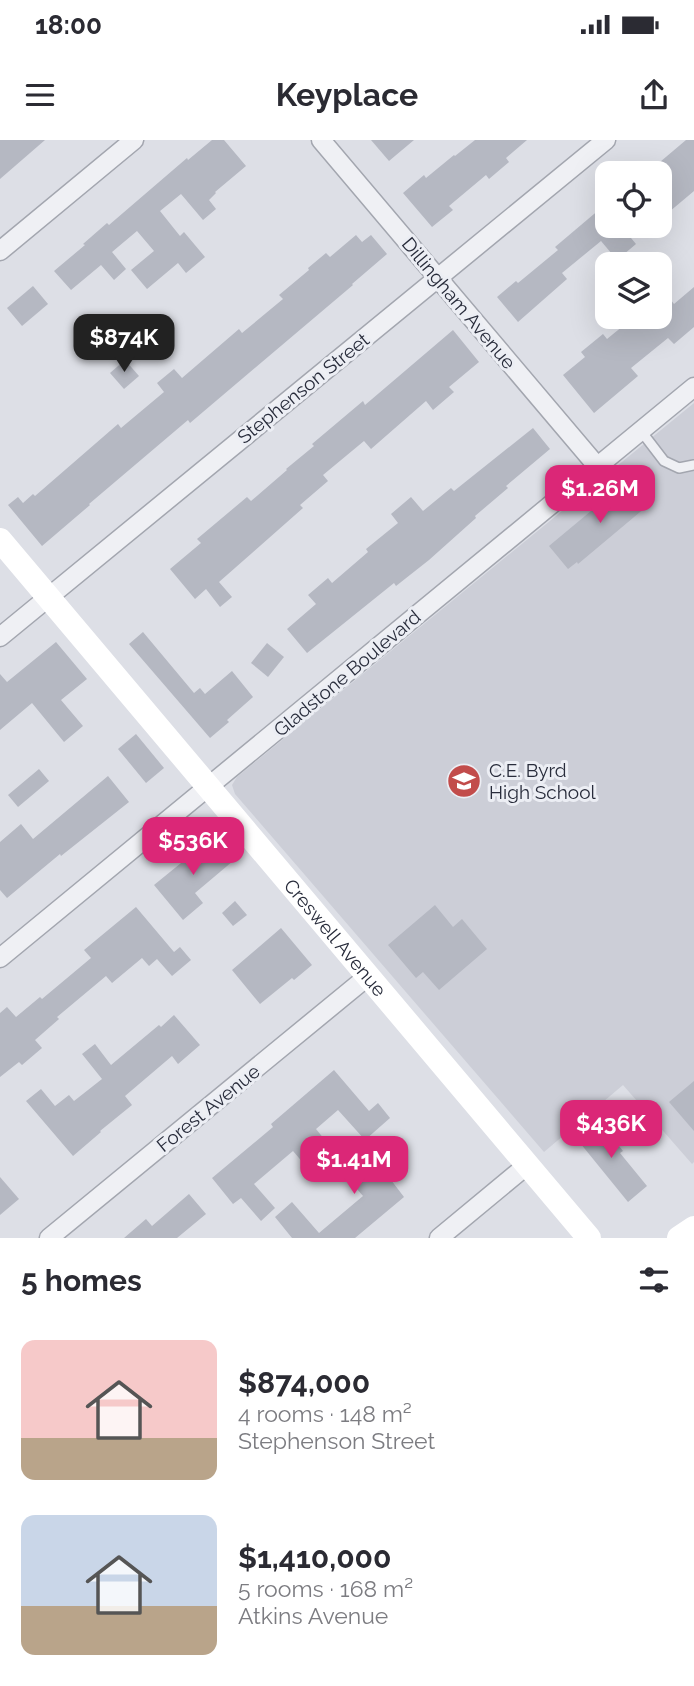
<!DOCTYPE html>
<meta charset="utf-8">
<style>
body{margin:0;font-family:Raleway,sans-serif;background:#f2f2f3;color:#2b2b33;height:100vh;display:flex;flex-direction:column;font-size:26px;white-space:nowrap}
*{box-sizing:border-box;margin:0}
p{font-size:23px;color:#7c7c81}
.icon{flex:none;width:38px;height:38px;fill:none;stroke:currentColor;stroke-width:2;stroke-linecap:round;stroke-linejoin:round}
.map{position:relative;height:1098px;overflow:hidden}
.details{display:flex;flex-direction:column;background:#fff;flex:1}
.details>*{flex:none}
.controls{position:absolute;left:595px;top:21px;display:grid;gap:14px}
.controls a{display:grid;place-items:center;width:77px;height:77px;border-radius:14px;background:#fff;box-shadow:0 7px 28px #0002;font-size:35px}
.price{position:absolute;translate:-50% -60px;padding:0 16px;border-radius:14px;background:#db2777;color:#fff;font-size:23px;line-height:46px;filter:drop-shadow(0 2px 4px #0008)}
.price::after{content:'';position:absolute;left:50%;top:42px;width:21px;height:16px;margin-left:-10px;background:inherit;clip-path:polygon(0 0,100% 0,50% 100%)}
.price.current{background:#222;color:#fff}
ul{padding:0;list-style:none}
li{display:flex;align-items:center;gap:21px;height:175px;padding:0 21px}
li span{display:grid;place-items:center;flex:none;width:196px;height:140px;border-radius:14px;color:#555}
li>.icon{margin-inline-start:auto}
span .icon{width:84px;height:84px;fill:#fffc;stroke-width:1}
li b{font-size:30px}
h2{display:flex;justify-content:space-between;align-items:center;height:84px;padding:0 21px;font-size:30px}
.status{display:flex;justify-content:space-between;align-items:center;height:49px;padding:0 35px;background:#fff;direction:ltr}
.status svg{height:19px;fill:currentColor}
header{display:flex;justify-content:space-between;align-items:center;height:91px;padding:0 21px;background:#fff;font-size:32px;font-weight:700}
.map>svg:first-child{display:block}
.built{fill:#ccced7}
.building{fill:#b5b8c2}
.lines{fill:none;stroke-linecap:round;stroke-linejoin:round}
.lane-casing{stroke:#a3a6af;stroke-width:12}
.street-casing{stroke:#a3a6af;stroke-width:21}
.lane{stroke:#eff0f4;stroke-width:9}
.street{stroke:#eff0f4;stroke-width:18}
.secondary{stroke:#fff;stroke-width:24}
.labels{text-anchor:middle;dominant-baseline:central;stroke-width:6;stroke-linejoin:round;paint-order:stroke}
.street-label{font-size:19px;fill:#282c3b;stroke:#eceef4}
.poi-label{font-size:19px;fill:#282c3b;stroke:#eceef4;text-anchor:start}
</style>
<div class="status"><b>18:00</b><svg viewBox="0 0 49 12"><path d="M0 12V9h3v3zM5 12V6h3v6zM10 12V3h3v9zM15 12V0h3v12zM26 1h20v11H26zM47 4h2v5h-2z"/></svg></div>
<header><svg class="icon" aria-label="menu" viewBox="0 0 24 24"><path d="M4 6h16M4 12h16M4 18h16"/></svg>Keyplace<svg class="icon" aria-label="share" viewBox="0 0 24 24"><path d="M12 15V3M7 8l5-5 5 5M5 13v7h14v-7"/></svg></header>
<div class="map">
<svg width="694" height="1098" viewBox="0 0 694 1098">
<rect width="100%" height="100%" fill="#dddfe6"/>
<polygon class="built" points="694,263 694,1022 692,1024 623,945 544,1012 235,654 232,645 237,637 265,614"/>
<g class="building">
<polygon points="0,0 45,0 0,39"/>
<polygon points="212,0 224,0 246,26 215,52 216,53 209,60 216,69 203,80 181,54 160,71 180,96 184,92 205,117 186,133 178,123 147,149 131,130 154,111 137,91 112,112 126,129 114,140 101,125 71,150 54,131 85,105 83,104 107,83 109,85 187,18 188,20"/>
<polygon points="371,0 414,0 389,21"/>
<polygon points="475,0 527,0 506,18 509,22 489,39 486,35 449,66 453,70 432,87 403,53 424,35 426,38 454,15 455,16"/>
<polygon points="686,0 694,0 694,51 669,72 667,68 660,74 660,33 647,33"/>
<polygon points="607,63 607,86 646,86 631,98 636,104 617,120 601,101 562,133 567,139 518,182 497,157 516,141 518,143 558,110 555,107"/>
<polygon points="356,95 362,102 371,95 387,114 352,144 353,145 190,283 188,280 89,364 90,365 42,406 8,365 18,357 23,363 33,354 35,356 118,284 121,288 164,252 157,243 174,229 182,238 239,189 242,193 283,159 279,155 309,130 308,128 326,113 330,117"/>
<polygon points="33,146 48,164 22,186 7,168"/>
<polygon points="660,146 674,164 694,147 694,187 674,204 668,198 631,228 638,236 594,273 563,235 585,217 581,212 603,194 607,199 634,177 660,177"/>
<polygon points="453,190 479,222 449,247 454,252 433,270 426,261 371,309 364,301 323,335 328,341 300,365 303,368 219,442 232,457 220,467 206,449 195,459 170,429 201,403 197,399 247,357 251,361 287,330 286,329 314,306 312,304 363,261 365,265"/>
<polygon points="125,220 139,236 124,249 110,233"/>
<polygon points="533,288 550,309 506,346 508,348 475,376 476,378 429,420 396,446 394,443 307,513 287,489 316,464 308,455 328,438 332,443 368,412 366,409 398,383 391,374 411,357 423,371 451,348 454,351"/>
<polygon points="634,341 652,362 578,424 577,422 568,429 549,406 609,356 611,359"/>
<polygon points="143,492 194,553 200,548 205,554 232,531 253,557 227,580 229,582 210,598 129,504"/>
<polygon points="56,502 87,539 61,560 83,586 64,602 32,563 0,590 0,534 7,542"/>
<polygon points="267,503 284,517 268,537 251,523"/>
<polygon points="136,594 164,628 146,643 118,609"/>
<polygon points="39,629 49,641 18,667 8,655"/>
<polygon points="108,636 129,662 61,716 60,714 7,758 0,750 0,702 21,684 33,699"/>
<polygon points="213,697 233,721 195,753 203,763 183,780 154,745"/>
<polygon points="235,761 247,775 233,786 222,773"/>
<polygon points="435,765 453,787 462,779 487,809 439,850 423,832 416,838 388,805"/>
<polygon points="136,767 174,812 180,807 191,820 172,836 157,819 149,826 142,818 112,843 106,836 57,877 59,879 35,900 42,908 22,925 19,922 0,937 0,873 7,867 16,877 40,857 42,859 91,818 84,810"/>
<polygon points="281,788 312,825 294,840 292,838 260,864 232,830"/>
<polygon points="174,875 200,905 178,924 172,916 125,956 132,965 100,991 101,992 73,1016 26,961 41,949 55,966 69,955 74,961 102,939 82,914 95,904 111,925 159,885 161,887"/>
<polygon points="334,930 369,971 378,963 390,978 365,1000 338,970 316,989 329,1005 305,1025 293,1011 254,1044 275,1068 261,1081 241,1058 233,1064 212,1038 273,987 271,984"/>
<polygon points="694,941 694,991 669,962"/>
<polygon points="598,980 623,1011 620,1013 647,1046 628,1062 576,998"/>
<polygon points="373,996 402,1031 391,1040 404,1057 355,1098 292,1098 275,1077 292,1062 319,1093 363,1056 337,1026"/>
<polygon points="0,1037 19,1059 0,1075"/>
<polygon points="189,1054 206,1074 177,1098 124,1098 146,1079 152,1086"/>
</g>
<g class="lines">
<g class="lane-casing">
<polyline id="lane" points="641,291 664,321 679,328 694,325"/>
</g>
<g class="street-casing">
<g id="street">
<polyline points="321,0 597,326"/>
<polyline points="0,111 134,0"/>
<polyline points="0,497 606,0"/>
<polyline points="0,818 694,247"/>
<polyline points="49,1098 367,837"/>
<polyline points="439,1098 526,1026"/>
</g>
</g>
<use href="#lane" class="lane"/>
<use href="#street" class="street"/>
<g class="secondary">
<path id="s1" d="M0,400L589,1098"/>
<polyline points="679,1098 694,1088"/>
</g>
</g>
<defs>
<g id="school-disc" transform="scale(1.75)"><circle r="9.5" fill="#c24c4b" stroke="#eceef4"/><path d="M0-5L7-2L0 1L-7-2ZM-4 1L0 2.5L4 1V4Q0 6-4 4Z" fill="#fff"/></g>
</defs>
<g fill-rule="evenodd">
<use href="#school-disc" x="464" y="641"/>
</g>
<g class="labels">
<g class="street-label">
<text transform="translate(459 163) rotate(50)">Dillingham Avenue</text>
<text transform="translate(303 248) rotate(-39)">Stephenson Street</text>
<text transform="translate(347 533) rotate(-40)">Gladstone Boulevard</text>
<text stroke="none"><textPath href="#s1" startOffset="520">Creswell Avenue</textPath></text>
<text transform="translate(208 968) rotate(-39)">Forest Avenue</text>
</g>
<g class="poi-label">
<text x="489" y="630">C.E. Byrd<tspan x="489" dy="22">High School</tspan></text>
</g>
</g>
</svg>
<div class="controls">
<a><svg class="icon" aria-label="locate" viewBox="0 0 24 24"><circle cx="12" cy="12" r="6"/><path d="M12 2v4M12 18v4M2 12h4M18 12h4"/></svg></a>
<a><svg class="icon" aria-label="layers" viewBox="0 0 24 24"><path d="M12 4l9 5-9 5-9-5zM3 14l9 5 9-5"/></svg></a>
</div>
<b class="price current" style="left:124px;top:234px">$874K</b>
<b class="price" style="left:600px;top:385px">$1.26M</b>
<b class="price" style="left:193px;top:737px">$536K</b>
<b class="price" style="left:611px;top:1020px">$436K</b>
<b class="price" style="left:354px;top:1056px">$1.41M</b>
</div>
<section class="details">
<h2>5 homes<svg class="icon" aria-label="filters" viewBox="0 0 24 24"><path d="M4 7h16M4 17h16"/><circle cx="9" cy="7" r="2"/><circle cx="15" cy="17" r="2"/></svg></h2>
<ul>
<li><span style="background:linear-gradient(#f6c9c9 70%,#b9a48a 0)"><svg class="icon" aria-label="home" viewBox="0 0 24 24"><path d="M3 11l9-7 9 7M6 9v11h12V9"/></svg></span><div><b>$874,000</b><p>4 rooms · 148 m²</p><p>Stephenson Street</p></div></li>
<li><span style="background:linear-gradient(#c9d6e8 65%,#b9a48a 0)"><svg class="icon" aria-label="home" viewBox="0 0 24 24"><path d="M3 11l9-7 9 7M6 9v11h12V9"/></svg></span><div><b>$1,410,000</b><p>5 rooms · 168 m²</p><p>Atkins Avenue</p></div></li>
</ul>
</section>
